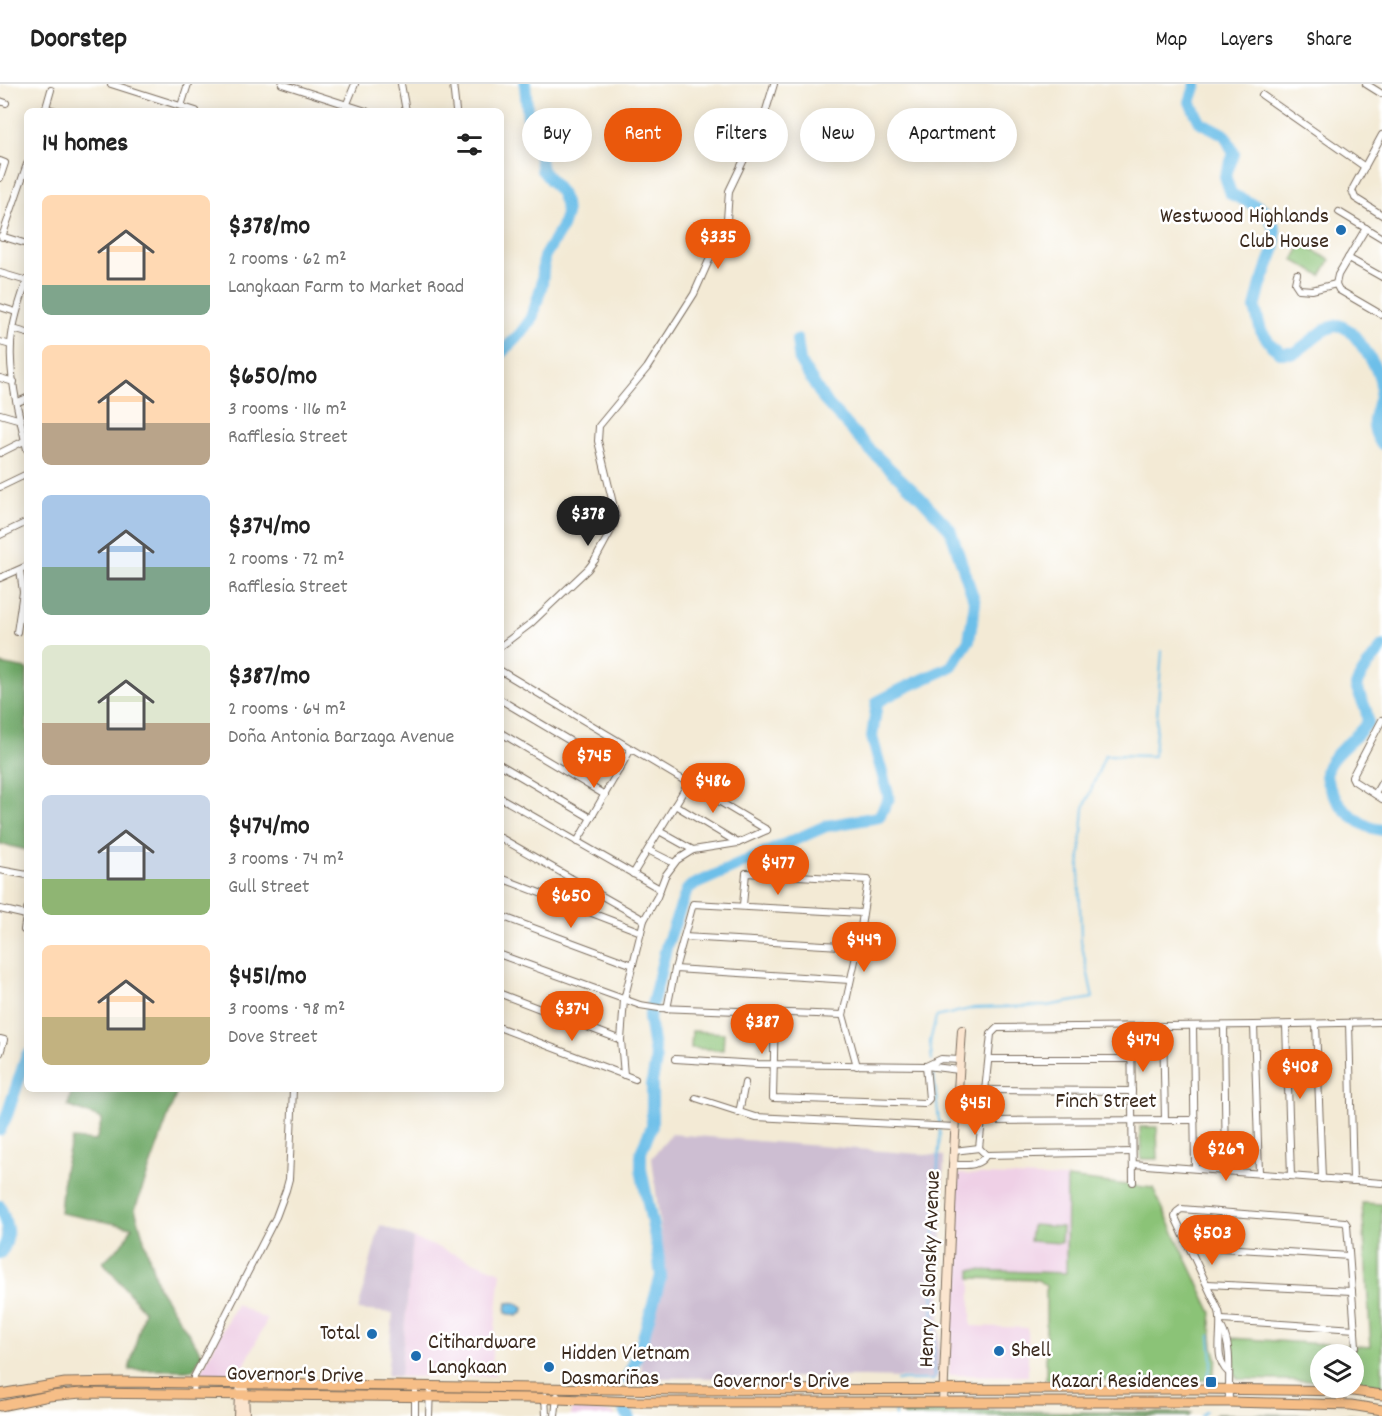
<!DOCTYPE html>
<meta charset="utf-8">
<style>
body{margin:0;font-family:Dekko,sans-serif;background:#f6f6f6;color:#222;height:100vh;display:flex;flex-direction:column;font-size:22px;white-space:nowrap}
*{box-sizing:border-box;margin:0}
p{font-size:20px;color:#767676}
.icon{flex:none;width:33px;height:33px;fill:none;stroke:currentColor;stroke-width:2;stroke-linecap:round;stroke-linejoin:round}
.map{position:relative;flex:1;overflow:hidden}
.drawer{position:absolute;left:24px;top:24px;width:480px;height:984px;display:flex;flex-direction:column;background:#fff;border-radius:9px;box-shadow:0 3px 15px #0003}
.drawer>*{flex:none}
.hud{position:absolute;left:522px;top:24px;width:570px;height:54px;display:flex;gap:12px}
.controls{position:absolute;left:1310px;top:1260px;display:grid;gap:12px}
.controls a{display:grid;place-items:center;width:54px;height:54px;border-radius:50%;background:#fff;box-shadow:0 3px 15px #0003;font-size:30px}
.price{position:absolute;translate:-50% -51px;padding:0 14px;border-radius:21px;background:#ea580c;color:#fff;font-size:20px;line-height:39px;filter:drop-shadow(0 2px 3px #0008)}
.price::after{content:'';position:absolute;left:50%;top:36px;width:18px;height:14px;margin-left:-9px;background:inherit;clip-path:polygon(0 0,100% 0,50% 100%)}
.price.selected{background:#222;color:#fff}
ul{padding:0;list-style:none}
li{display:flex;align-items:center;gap:18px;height:150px;padding:0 18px}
li span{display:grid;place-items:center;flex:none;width:168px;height:120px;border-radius:9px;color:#555}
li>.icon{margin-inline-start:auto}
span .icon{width:72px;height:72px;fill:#fffc;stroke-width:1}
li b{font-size:26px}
h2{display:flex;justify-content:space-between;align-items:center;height:72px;padding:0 18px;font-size:26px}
.tag{padding:0 21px;border-radius:27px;background:#fff;box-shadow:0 3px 15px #0003;font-size:21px;line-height:54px}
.tag.selected{background:#ea580c;color:#fff}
header{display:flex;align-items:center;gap:36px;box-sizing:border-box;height:84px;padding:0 30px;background:#fff;border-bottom:2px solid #e0e0e0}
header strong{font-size:28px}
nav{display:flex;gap:33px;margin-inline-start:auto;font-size:21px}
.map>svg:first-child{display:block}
.built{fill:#efd0e6}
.industrial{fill:#cdbed2}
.green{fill:#8bc377;stroke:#63764a;stroke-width:1.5}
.forest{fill:#70a968;stroke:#566a43;stroke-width:1.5}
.water{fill:#6dbfe9;stroke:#547484;stroke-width:1.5}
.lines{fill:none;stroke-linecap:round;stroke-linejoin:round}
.stream{stroke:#6dbfe9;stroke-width:2}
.river{stroke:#6dbfe9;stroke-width:12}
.street-casing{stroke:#7b6d5e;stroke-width:8}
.secondary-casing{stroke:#7b6d5e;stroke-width:10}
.primary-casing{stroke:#7b6d5e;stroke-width:11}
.street{stroke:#fff;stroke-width:6}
.secondary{stroke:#fbe5cf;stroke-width:8}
.primary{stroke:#f6be87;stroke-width:9}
.poi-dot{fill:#1f6fb2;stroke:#fff;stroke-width:2}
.labels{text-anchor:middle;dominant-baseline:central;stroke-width:5;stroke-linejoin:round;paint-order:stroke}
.poi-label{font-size:22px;fill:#3b2a1e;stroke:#fff;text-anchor:end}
.street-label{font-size:22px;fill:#3b2a1e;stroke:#fff}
</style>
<header>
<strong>Doorstep</strong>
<nav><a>Map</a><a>Layers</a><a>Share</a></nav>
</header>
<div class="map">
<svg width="1382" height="1332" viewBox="0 0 1382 1332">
<rect width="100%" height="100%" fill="#fff"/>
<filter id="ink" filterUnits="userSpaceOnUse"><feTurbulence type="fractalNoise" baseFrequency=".0167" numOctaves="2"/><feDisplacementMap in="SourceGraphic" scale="12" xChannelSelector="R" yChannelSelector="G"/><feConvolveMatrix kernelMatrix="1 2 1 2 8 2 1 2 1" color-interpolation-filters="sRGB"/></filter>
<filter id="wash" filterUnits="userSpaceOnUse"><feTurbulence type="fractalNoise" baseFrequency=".008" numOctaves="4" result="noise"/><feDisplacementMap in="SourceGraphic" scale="24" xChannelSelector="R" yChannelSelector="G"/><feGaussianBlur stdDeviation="1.35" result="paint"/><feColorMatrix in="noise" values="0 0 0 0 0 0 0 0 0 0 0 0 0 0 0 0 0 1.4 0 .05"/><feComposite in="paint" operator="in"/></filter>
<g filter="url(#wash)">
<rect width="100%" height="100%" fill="#f3ead5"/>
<g class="built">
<polygon points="957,1090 1067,1094 1066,1189 971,1186 971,1242 1028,1244 1028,1292 949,1291"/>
<polygon points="413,1154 501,1188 491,1283 496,1292 400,1293"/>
<polygon points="236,1220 267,1236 242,1286 241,1291 200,1290"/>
<polygon points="571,1324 614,1329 615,1332 571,1332"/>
</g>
<g class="industrial">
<polygon points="671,1050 944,1072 938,1295 865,1293 642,1294 641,1279 666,1193 652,1074"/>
<polygon points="380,1141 413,1154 400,1293 387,1292 393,1229 358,1226"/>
</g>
<g class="green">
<polygon points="1302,160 1330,176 1321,192 1293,176"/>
<polygon points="692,947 724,949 723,966 691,964"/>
<polygon points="1140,1043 1157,1043 1158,1075 1141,1075"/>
<polygon points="1067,1094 1153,1104 1212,1229 1211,1239 1213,1262 1217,1276 1211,1296 1046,1296 1046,1202 1038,1196 971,1194 971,1186 1066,1189"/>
<polygon points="1362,1119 1382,1120 1382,1301 1353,1298 1353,1270 1320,1270 1320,1297 1238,1295 1234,1290 1231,1254 1371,1263"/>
<polygon points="1032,1141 1062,1143 1061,1159 1030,1157"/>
</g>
<g class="forest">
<polygon points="0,580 27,585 27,766 0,760"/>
<polygon points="72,1005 178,1005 135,1125 158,1203 202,1270 193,1286 129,1286 144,1227 103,1178 125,1157 132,1143 60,1129 64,1086 72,1055 96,1057 102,1035 68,1022"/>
<polygon points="903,1326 1192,1329 1189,1332 904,1332"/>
<polygon points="1216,1330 1350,1331 1358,1332 1214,1332"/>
</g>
<path class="water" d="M507,1219C514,1218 518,1218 523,1224L522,1229L517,1232L506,1229Z"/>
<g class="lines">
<g class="stream">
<polyline points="932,976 930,958 936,933 974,924 1046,922 1093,914 1081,857 1079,785 1084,724 1105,671 1154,672 1162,567"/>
<polyline points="1207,1295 1212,1277 1210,1251"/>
<polyline points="897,1296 934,1296 933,1165 940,1046 933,985"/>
<polyline points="895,1326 896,1332"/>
<polyline points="1201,1332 1206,1327"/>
</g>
<g class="river">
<path d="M1196,0L1190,18L1200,38L1225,51L1234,70L1225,92L1231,110L1265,126L1275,144V164L1261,200L1255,224L1261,247L1272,262L1282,269H1295L1326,245L1339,241C1343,243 1348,245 1351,248C1361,259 1381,287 1381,302C1381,326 1364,336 1382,360"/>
<polyline points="501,269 521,249 532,234 542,200 544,173 562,143 566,130 565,119 561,109 542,86 536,55 528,35 525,0"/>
<path d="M1382,563C1373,576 1361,587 1356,602L1366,626L1368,638C1357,654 1337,666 1329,680C1318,697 1342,726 1356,735C1363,741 1373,745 1382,746"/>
<polyline points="0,1046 7,1031 27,971"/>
<path d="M0,1122C6,1138 13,1155 0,1169"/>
<polyline points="627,1295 640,1264 661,1192 657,1163 641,1085 641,1068 652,1042 652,998 656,977 649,934 667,860 687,806 691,802 826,742 879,733 889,714 872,653 877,618 902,605 951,583 969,556 975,519 950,445 920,413 871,367 825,317 800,278 797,256"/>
<polyline points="625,1327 629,1332"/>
</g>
</g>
</g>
<g filter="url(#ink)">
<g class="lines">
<g class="street-casing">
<g id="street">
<polyline points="111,0 196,27"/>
<polyline points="282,0 366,27"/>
<polyline points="401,0 406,27"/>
<polyline points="453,0 456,27"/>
<polyline points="1366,0 1382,10"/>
<polyline points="1262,11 1365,83"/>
<polyline points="0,17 6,19"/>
<polyline points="181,22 188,0"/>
<polyline points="46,24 56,27"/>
<polyline points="45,27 51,6"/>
<polyline points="344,27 355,0"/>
<polyline points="1382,51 1352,106 1355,114 1382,131"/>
<polyline points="0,77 5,79 0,94"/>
<polyline points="1339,128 1382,154"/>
<polyline points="1366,144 1338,191 1336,200 1339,206 1382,231"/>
<polyline points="1,152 27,160"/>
<polyline points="2,153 27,80"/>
<polyline points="1348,174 1382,193"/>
<polyline points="0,189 27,197"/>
<polyline points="1297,190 1295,199 1299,205 1312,206 1336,200"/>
<path d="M27,196C20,217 13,237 11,259C9,294 19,331 27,365"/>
<polyline points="0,223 16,228"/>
<polyline points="13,245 27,249"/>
<polyline points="0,258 11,261"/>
<polyline points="0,294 14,298"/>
<polyline points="18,318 27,314"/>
<polyline points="0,330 21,336"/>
<polyline points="0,369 26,356"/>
<polyline points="0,403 27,390"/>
<polyline points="0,451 27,438"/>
<polyline points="0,494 27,482"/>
<polyline points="17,548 23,508 20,486"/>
<polyline points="501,562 530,540 588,485 595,476 614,441 616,432 598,357 599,342 647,284 694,210 727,136 729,107 763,36 774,0"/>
<polyline points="501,587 767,746"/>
<polyline points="501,616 619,686"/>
<polyline points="1382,636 1352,693 1354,697 1382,715"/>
<polyline points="501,649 605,711"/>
<polyline points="501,681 591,734"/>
<polyline points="1375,710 1382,698"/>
<polyline points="501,714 660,805"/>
<polyline points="675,721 738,759"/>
<polyline points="659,747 693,766"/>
<polyline points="501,754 644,836"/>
<polyline points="577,758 631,665"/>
<polyline points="648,766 674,779"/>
<polyline points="0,786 27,791"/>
<polyline points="633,790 689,698"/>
<polyline points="501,794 641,848"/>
<polyline points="743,821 746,789 868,796 858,863 843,931 857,982"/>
<polyline points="0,825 26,831"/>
<polyline points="501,832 633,881"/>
<polyline points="24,846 27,825"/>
<polyline points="684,853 858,863"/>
<polyline points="501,871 640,921 659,924 843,931"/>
<polyline points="675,885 850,896"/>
<polyline points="501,910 621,956"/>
<polyline points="667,925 675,885 693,820 862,829"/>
<polyline points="775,928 773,1014 925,1019 929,1015 926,982"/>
<polyline points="1349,939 1353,1097"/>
<polyline points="1316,940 1322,1095"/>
<polyline points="1254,941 1259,1089"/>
<polyline points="1286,941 1291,1092"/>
<polyline points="1163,942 1165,1036"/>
<polyline points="1193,942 1195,1084"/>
<polyline points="1224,942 1226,1086"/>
<polyline points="1131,943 1133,1098"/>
<polyline points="501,944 635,995"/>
<polyline points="0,955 4,956 0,969"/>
<polyline points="675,975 758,980 926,982 959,986"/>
<polyline points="989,975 1131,975"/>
<polyline points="926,982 941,975 960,976"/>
<polyline points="624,991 621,956 624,916 644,836 657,813 665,792 677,776 693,766 738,759 767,746"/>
<polyline points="986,1006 1132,1007"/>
<polyline points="696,1014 755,1033 955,1043"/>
<polyline points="739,1029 745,999"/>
<polyline points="982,1037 1195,1036"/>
<polyline points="979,1064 991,950 997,944 1254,941 1382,938"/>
<polyline points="954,1067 979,1064 986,1071 1132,1068"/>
<polyline points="1133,1080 1382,1099"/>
<path d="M953,1081C966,1081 979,1083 986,1071"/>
<polyline points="1190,1162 1349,1172"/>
<polyline points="1207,1200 1352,1207"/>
<polyline points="1222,1236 1355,1245"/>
<path d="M1222,1244C1233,1265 1228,1294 1229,1318"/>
<path d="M1228,1288C1212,1274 1224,1246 1219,1227L1175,1133L1177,1128L1181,1125L1345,1138L1347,1141L1356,1262"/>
<polyline points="415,1302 415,1332"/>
<polyline points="193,1311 194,1293 276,1133 286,1106 289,1095 293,1005"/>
<polyline points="545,1312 546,1332"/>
<polyline points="429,1332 430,1302"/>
<polyline points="555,1332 557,1312"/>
</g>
</g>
<g class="secondary-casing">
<g id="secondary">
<polyline points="244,1306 245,1332"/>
<polyline points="943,1318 953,1081 962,946"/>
<polyline points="238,1332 239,1311 242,1300"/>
</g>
</g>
<g class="primary-casing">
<g id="primary">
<polyline points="0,1310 65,1299 124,1298 682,1306 1199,1305 1353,1307 1382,1311"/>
<polyline points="0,1322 49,1312 81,1309 530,1314 637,1318 1229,1318 1351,1321 1382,1326"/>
</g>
</g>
<use href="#street" class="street"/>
<use href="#secondary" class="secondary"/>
<use href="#primary" class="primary"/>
</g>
</g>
<g class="poi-dot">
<circle cx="1341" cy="146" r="6"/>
<circle cx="372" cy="1250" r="6"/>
<circle cx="999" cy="1267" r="6"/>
<circle cx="416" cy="1272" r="6"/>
<circle cx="549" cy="1283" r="6"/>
<rect x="1205" y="1292" width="12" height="12" rx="3"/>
</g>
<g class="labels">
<g class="poi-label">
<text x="1329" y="133">Westwood Highlands<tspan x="1329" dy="25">Club House</tspan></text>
<text x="360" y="1250">Total</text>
<text x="428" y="1259" text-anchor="start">Citihardware<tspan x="428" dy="25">Langkaan</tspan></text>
<text x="1011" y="1267" text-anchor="start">Shell</text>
<text x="561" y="1270" text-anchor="start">Hidden Vietnam<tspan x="561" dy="25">Dasmariñas</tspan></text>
<text x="1199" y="1298">Kazari Residences</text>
</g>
<g class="street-label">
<text x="1106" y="1018">Finch Street</text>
<text transform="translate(931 1185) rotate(-88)">Henry J. Slonsky Avenue</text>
<text transform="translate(295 1292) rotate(1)">Governor's Drive</text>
<text x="781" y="1298">Governor's Drive</text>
</g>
</g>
</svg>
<div class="controls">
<a><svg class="icon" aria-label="layers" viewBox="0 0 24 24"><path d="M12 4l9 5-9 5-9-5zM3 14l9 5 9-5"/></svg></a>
</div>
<b class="price" style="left:718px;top:186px">$335</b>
<b class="price selected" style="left:588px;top:463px">$378</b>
<b class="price" style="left:594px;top:705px">$745</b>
<b class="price" style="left:713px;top:730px">$486</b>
<b class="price" style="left:778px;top:812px">$477</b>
<b class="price" style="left:571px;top:845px">$650</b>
<b class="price" style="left:864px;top:889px">$449</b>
<b class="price" style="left:572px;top:958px">$374</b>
<b class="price" style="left:762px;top:971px">$387</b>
<b class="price" style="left:1143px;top:989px">$474</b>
<b class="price" style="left:1300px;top:1016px">$408</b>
<b class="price" style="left:975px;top:1052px">$451</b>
<b class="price" style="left:1226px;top:1098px">$269</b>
<b class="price" style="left:1212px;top:1182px">$503</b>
<div class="hud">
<a class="tag">Buy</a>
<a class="tag selected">Rent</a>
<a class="tag">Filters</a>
<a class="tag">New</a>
<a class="tag">Apartment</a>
</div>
<section class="drawer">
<h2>14 homes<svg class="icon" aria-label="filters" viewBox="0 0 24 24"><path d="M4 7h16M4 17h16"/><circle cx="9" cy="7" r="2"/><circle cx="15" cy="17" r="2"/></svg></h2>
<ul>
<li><span style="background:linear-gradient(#ffd9b3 75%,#7fa58c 0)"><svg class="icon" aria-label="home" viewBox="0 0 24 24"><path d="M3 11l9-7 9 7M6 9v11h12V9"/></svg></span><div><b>$378/mo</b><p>2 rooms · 62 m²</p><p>Langkaan Farm to Market Road</p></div></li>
<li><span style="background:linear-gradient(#ffd9b3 65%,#b9a48a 0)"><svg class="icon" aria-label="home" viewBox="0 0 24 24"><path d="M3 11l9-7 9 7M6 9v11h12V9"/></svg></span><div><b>$650/mo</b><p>3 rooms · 116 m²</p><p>Rafflesia Street</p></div></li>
<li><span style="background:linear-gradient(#a9c7e8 60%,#7fa58c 0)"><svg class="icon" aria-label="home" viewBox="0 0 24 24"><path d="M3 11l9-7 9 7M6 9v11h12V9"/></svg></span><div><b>$374/mo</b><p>2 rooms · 72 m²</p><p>Rafflesia Street</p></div></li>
<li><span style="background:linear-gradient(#dfe7d0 65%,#b9a48a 0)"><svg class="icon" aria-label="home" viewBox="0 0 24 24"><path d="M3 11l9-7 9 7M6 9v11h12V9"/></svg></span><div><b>$387/mo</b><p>2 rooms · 64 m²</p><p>Doña Antonia Barzaga Avenue</p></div></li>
<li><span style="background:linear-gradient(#c9d6e8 70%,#8fb573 0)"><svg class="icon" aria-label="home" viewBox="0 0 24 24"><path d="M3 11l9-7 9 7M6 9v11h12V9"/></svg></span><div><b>$474/mo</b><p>3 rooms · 74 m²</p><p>Gull Street</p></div></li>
<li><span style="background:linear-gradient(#ffd9b3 60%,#c2b280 0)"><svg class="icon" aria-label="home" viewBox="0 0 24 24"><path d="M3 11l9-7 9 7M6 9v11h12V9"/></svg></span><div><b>$451/mo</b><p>3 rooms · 98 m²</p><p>Dove Street</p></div></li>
</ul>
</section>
</div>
